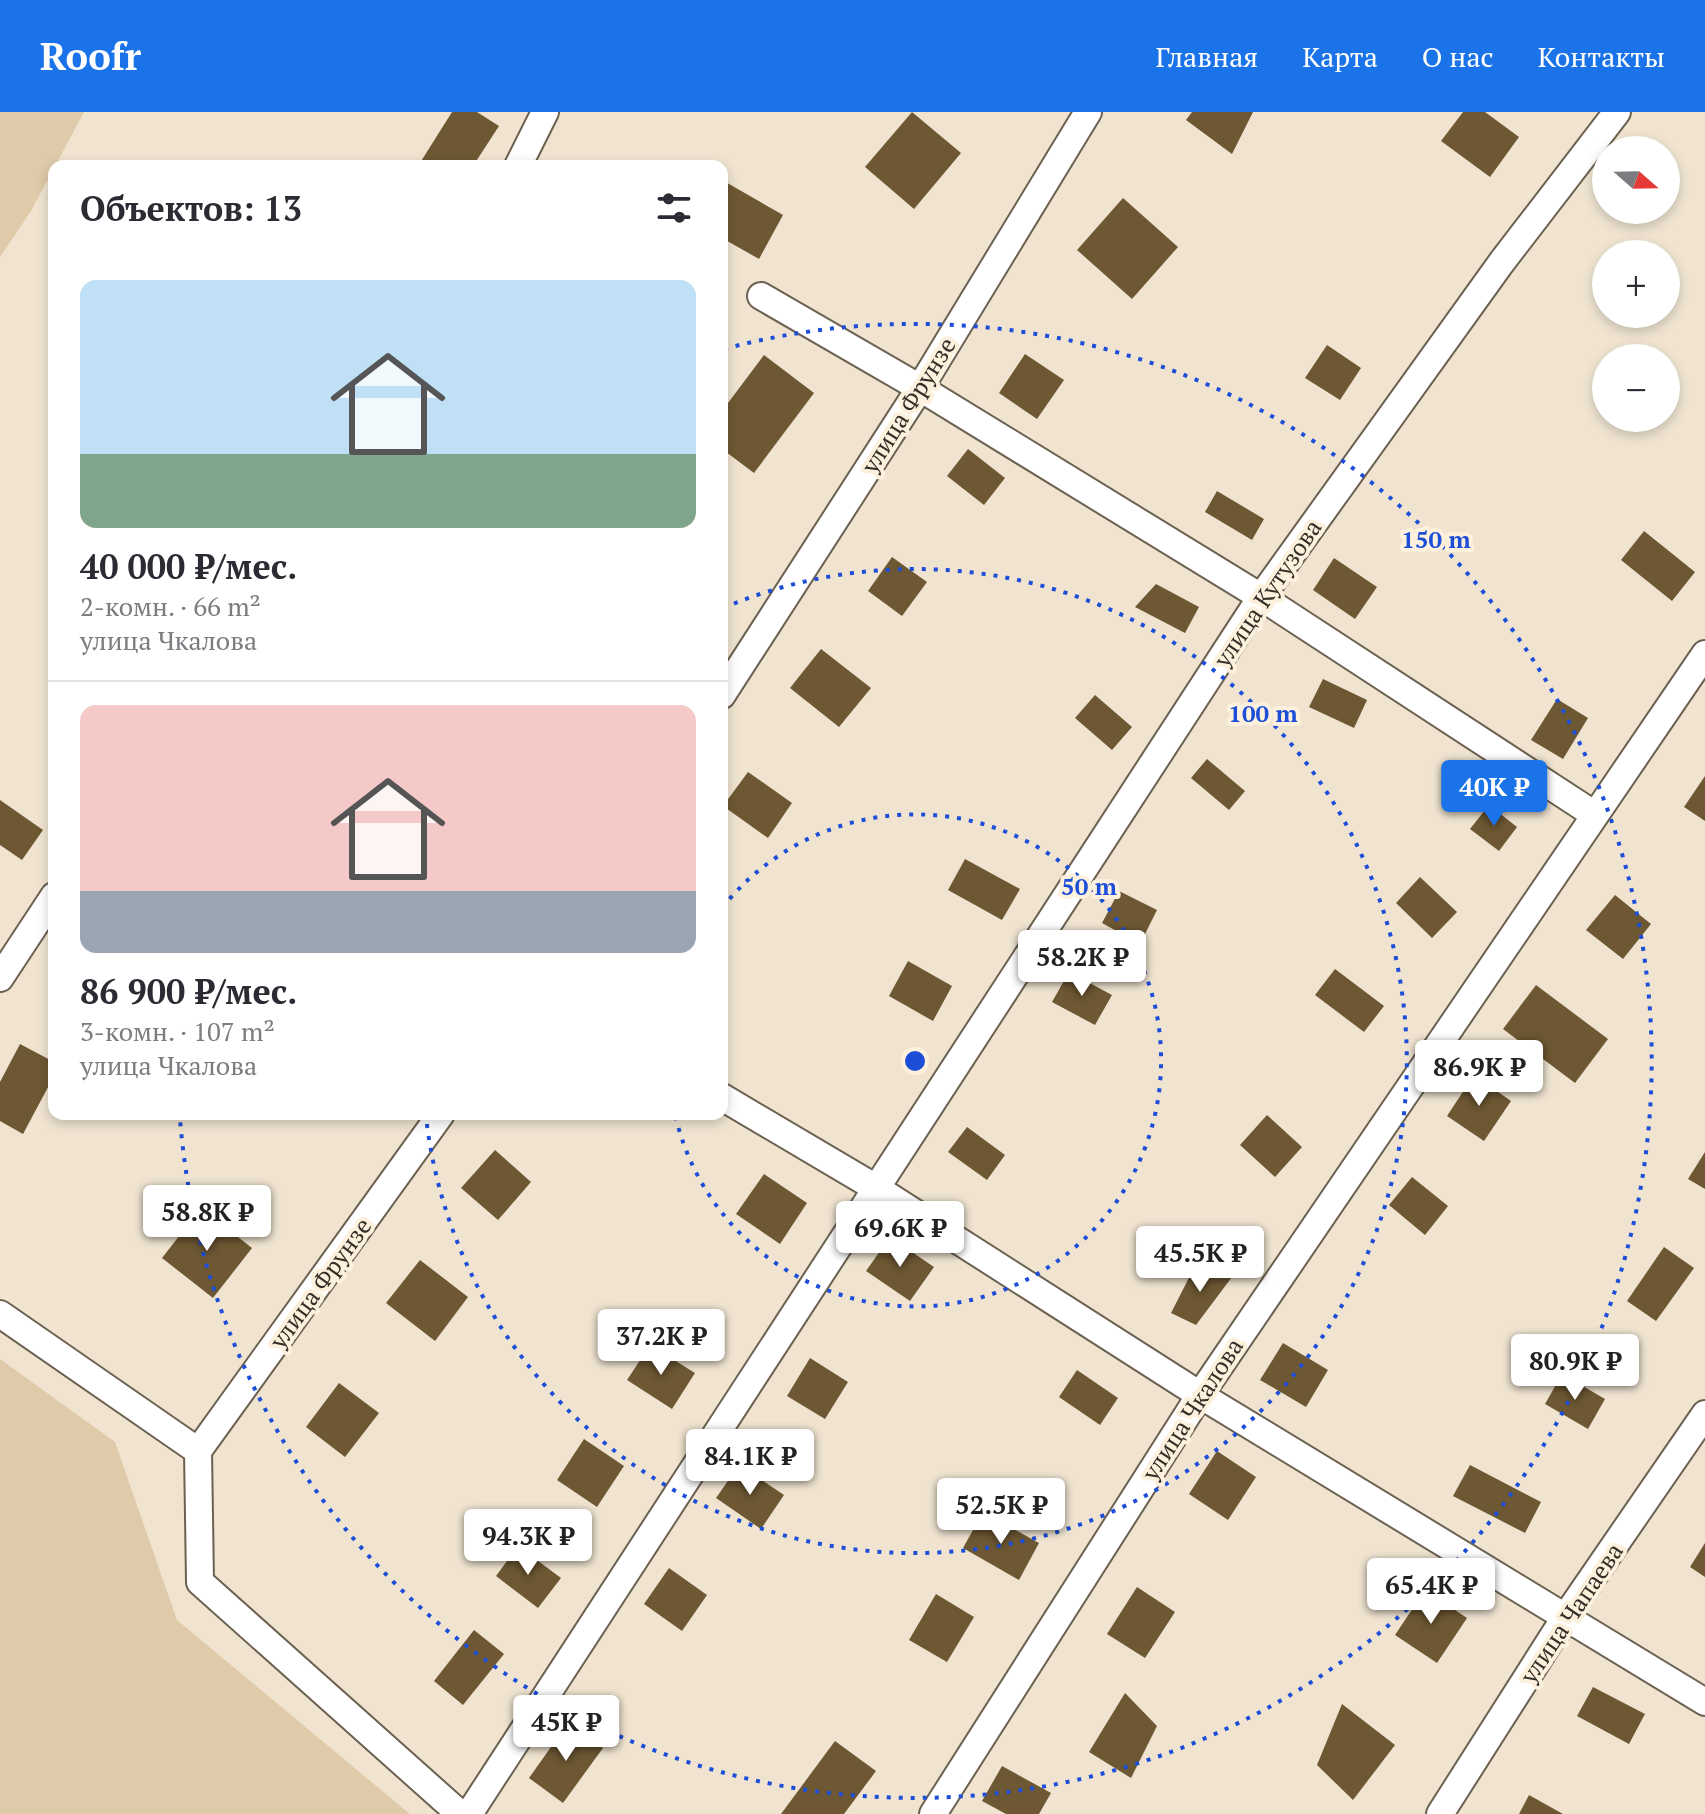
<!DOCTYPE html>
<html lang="ru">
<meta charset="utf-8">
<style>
body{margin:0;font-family:"PT Serif",serif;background:#f7f7f7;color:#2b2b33;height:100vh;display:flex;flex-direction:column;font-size:30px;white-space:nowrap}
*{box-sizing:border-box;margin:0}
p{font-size:26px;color:#7c7c81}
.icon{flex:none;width:44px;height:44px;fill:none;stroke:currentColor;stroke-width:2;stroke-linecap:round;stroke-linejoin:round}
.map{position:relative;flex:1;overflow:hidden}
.drawer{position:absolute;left:48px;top:48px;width:680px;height:960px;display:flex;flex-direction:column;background:#fff;border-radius:16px;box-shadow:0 4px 12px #0003}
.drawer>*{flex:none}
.needle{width:52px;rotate:110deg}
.buttons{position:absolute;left:1592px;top:24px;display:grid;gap:16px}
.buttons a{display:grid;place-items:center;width:88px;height:88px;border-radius:50%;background:#fff;box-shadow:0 4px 12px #0003;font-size:40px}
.price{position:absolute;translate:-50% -68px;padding:0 18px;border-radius:8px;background:#fff;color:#222;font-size:26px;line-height:52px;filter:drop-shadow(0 2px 4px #0008)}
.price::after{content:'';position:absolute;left:50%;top:48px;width:24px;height:18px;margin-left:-12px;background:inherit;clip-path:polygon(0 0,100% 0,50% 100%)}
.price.on{background:#1a73e8;color:#fff}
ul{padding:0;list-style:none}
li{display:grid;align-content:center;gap:16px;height:424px;padding:0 32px}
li+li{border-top:2px solid #e1e1e2}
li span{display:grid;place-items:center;height:248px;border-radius:16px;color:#555}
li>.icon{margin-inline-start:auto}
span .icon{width:144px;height:144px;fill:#fffc;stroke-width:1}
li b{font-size:34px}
h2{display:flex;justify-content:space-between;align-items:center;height:96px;padding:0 32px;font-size:34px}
header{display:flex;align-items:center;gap:48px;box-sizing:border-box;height:112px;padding:0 40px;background:#1a73e8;color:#fff}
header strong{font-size:38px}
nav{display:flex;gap:44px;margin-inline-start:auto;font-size:28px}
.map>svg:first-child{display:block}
.green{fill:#dfcaa9}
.building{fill:#6e5833}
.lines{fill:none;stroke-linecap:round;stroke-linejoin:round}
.minor-casing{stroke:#6c6151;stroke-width:30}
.minor{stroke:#fff;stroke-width:26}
.ring{fill:none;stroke:#1d4ed8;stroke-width:4;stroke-dasharray:4 8}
.labels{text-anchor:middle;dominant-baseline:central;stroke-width:8;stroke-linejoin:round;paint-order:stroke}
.street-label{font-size:24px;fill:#343028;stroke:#fdf1de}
.centre{fill:#1d4ed8;stroke:#fdf1de;stroke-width:4}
.ring-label{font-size:24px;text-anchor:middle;font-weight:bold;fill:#1d4ed8;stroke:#fdf1de;stroke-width:8;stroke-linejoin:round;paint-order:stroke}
</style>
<header>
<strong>Roofr</strong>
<nav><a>Главная</a><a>Карта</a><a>О нас</a><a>Контакты</a></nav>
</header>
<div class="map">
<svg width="1705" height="1702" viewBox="0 0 1705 1702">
<rect width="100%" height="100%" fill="#f0e4d1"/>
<g class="green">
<polygon points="0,0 84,0 31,99 0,145"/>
<polygon points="0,1247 115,1330 177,1508 410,1702 0,1702"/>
</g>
<g class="building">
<polygon points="452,0 477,0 499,14 473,54 418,54"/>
<polygon points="912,0 961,41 914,97 865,55"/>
<polygon points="1192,0 1253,0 1232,42 1186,8"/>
<polygon points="1463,0 1485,0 1519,25 1490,65 1441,29"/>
<polygon points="722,68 783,103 759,147 722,126"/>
<polygon points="1123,86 1178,135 1132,187 1077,138"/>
<polygon points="1327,233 1361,256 1340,288 1305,266"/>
<polygon points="1025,242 1064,268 1037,307 999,281"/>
<polygon points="764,243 814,281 754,361 722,337 722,299"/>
<polygon points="968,337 1005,366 984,393 947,364"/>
<polygon points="1217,379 1264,407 1252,428 1205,400"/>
<polygon points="1644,419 1695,460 1672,489 1621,448"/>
<polygon points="892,445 927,470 902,504 868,479"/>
<polygon points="1334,446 1377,475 1355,507 1313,478"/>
<polygon points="1156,472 1199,495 1185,521 1135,495"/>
<polygon points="821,537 871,576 839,615 790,576"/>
<polygon points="1323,567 1367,588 1354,616 1309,595"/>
<polygon points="1095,583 1132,615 1112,638 1075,606"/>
<polygon points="1557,587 1588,606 1563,647 1531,628"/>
<polygon points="1207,647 1245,679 1229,698 1191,666"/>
<polygon points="748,660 792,691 768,726 723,694"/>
<polygon points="1705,664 1705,709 1684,695"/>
<polygon points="0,688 43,718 22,748 0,733"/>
<polygon points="1489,693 1517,715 1499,739 1470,717"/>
<polygon points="965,747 1020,777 1002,808 948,778"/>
<polygon points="1420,765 1457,800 1432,826 1396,791"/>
<polygon points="1119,779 1157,798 1140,832 1102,811"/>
<polygon points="1615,783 1651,812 1623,847 1586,818"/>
<polygon points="908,849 952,874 933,909 889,884"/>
<polygon points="1335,857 1384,894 1364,920 1315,883"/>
<polygon points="1069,860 1112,883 1095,913 1052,890"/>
<polygon points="1536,873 1608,927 1575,971 1503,917"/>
<polygon points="20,932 54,950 54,964 23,1022 0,1009 0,970"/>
<polygon points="1474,963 1511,989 1484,1029 1447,1004"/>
<polygon points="1267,1003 1302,1035 1275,1065 1240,1033"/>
<polygon points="967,1015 1005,1043 987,1068 948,1040"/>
<polygon points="495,1038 531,1070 498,1108 461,1076"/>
<polygon points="1705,1040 1705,1077 1688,1067"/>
<polygon points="764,1062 807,1091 780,1132 736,1102"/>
<polygon points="1412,1065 1448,1094 1425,1123 1389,1093"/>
<polygon points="201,1096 252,1136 213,1186 162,1146"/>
<polygon points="890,1125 934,1155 910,1189 866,1159"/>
<polygon points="1664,1135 1694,1156 1656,1209 1627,1189"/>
<polygon points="420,1148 468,1185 435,1229 386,1191"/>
<polygon points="1196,1152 1232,1165 1196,1213 1171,1201"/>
<polygon points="1283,1231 1328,1258 1306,1295 1260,1268"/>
<polygon points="650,1233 695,1261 672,1297 627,1268"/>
<polygon points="810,1246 848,1270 825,1307 787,1284"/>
<polygon points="1077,1258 1118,1286 1100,1313 1059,1285"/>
<polygon points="1562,1262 1605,1287 1588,1317 1545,1292"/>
<polygon points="339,1271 379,1301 345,1345 306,1315"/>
<polygon points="584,1327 624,1354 597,1395 557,1368"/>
<polygon points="1217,1339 1256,1365 1228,1408 1189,1382"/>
<polygon points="739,1353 784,1383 761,1417 716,1386"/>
<polygon points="1470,1353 1541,1390 1525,1421 1453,1384"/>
<polygon points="983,1400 1039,1431 1019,1468 963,1436"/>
<polygon points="1705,1431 1705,1465 1690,1455"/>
<polygon points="518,1434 561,1466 538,1496 496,1464"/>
<polygon points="669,1456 707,1483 682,1519 644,1492"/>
<polygon points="1137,1475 1175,1500 1145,1546 1107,1522"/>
<polygon points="1425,1478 1467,1506 1437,1551 1395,1523"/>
<polygon points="936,1482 974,1505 947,1550 909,1528"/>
<polygon points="474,1518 504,1542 463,1593 434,1569"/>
<polygon points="1593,1575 1645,1602 1629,1632 1577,1604"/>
<polygon points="1125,1581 1157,1614 1131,1666 1089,1640"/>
<polygon points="1342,1592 1395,1633 1353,1688 1317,1653"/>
<polygon points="568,1611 603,1636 563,1691 529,1666"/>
<polygon points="835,1629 876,1659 844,1702 781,1702"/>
<polygon points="1002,1654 1051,1681 1039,1702 1006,1702 982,1689"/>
<polygon points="1529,1683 1563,1702 1519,1702"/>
</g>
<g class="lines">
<g class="minor-casing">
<g id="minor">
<polyline points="518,54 545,0"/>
<polyline points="761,184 920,276 1261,485 1595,703"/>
<polyline points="722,583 920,276 1088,0"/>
<polyline points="0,866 54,784"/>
<polyline points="722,985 876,1076 1200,1283 1705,1590"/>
<polyline points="0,1202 198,1339 200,1470 460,1702"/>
<polyline points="198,1339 441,1002"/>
<polyline points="469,1702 1261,485 1501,151 1617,0"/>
<polyline points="933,1702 1200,1283 1705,542"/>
<polyline points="1440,1702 1566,1504 1705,1302"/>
</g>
</g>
<use href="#minor" class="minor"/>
</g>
<g class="ring">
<path d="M722 796A246 246 0 1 1 675 1002"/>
<path d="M723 496A492 492 0 1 1 426 1005"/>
<path d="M724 237A737 737 0 1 1 180 1007"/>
</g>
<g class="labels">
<g class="street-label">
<text transform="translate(908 293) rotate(-58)">улица Фрунзе</text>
<text transform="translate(1267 481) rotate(-56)">улица Кутузова</text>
<text transform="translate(320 1171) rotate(-54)">улица Фрунзе</text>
<text transform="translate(1192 1297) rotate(-57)">улица Чкалова</text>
<text transform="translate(1571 1501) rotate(-56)">улица Чапаева</text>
</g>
</g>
<circle cx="915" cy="949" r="12" class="centre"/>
<g class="ring-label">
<text x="1436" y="436">150 m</text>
<text x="1263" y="610">100 m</text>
<text x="1089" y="783">50 m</text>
</g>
</svg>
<div class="buttons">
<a><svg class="needle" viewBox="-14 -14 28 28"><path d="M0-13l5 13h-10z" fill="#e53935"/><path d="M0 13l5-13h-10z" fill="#7c7c81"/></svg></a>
<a>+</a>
<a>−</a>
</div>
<b class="price on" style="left:1494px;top:716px">40K ₽</b>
<b class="price" style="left:1082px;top:886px">58.2K ₽</b>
<b class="price" style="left:1479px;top:996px">86.9K ₽</b>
<b class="price" style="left:207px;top:1141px">58.8K ₽</b>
<b class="price" style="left:900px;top:1157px">69.6K ₽</b>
<b class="price" style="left:1200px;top:1182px">45.5K ₽</b>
<b class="price" style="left:661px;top:1265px">37.2K ₽</b>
<b class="price" style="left:1575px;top:1290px">80.9K ₽</b>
<b class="price" style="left:750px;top:1385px">84.1K ₽</b>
<b class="price" style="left:1001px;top:1434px">52.5K ₽</b>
<b class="price" style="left:528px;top:1465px">94.3K ₽</b>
<b class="price" style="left:1431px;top:1514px">65.4K ₽</b>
<b class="price" style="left:566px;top:1651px">45K ₽</b>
<section class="drawer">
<h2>Объектов: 13<svg class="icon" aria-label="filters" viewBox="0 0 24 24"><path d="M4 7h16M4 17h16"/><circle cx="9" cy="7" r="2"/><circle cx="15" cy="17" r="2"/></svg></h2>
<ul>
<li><span style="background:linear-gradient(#bfe0f5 70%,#7fa58c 0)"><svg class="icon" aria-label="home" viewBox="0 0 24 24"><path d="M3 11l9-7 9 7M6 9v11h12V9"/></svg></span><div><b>40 000 ₽/мес.</b><p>2-комн. · 66 m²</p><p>улица Чкалова</p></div></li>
<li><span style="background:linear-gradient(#f6c9c9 75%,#9aa5b1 0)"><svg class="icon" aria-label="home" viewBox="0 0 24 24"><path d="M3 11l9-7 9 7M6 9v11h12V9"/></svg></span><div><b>86 900 ₽/мес.</b><p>3-комн. · 107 m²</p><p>улица Чкалова</p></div></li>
</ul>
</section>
</div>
